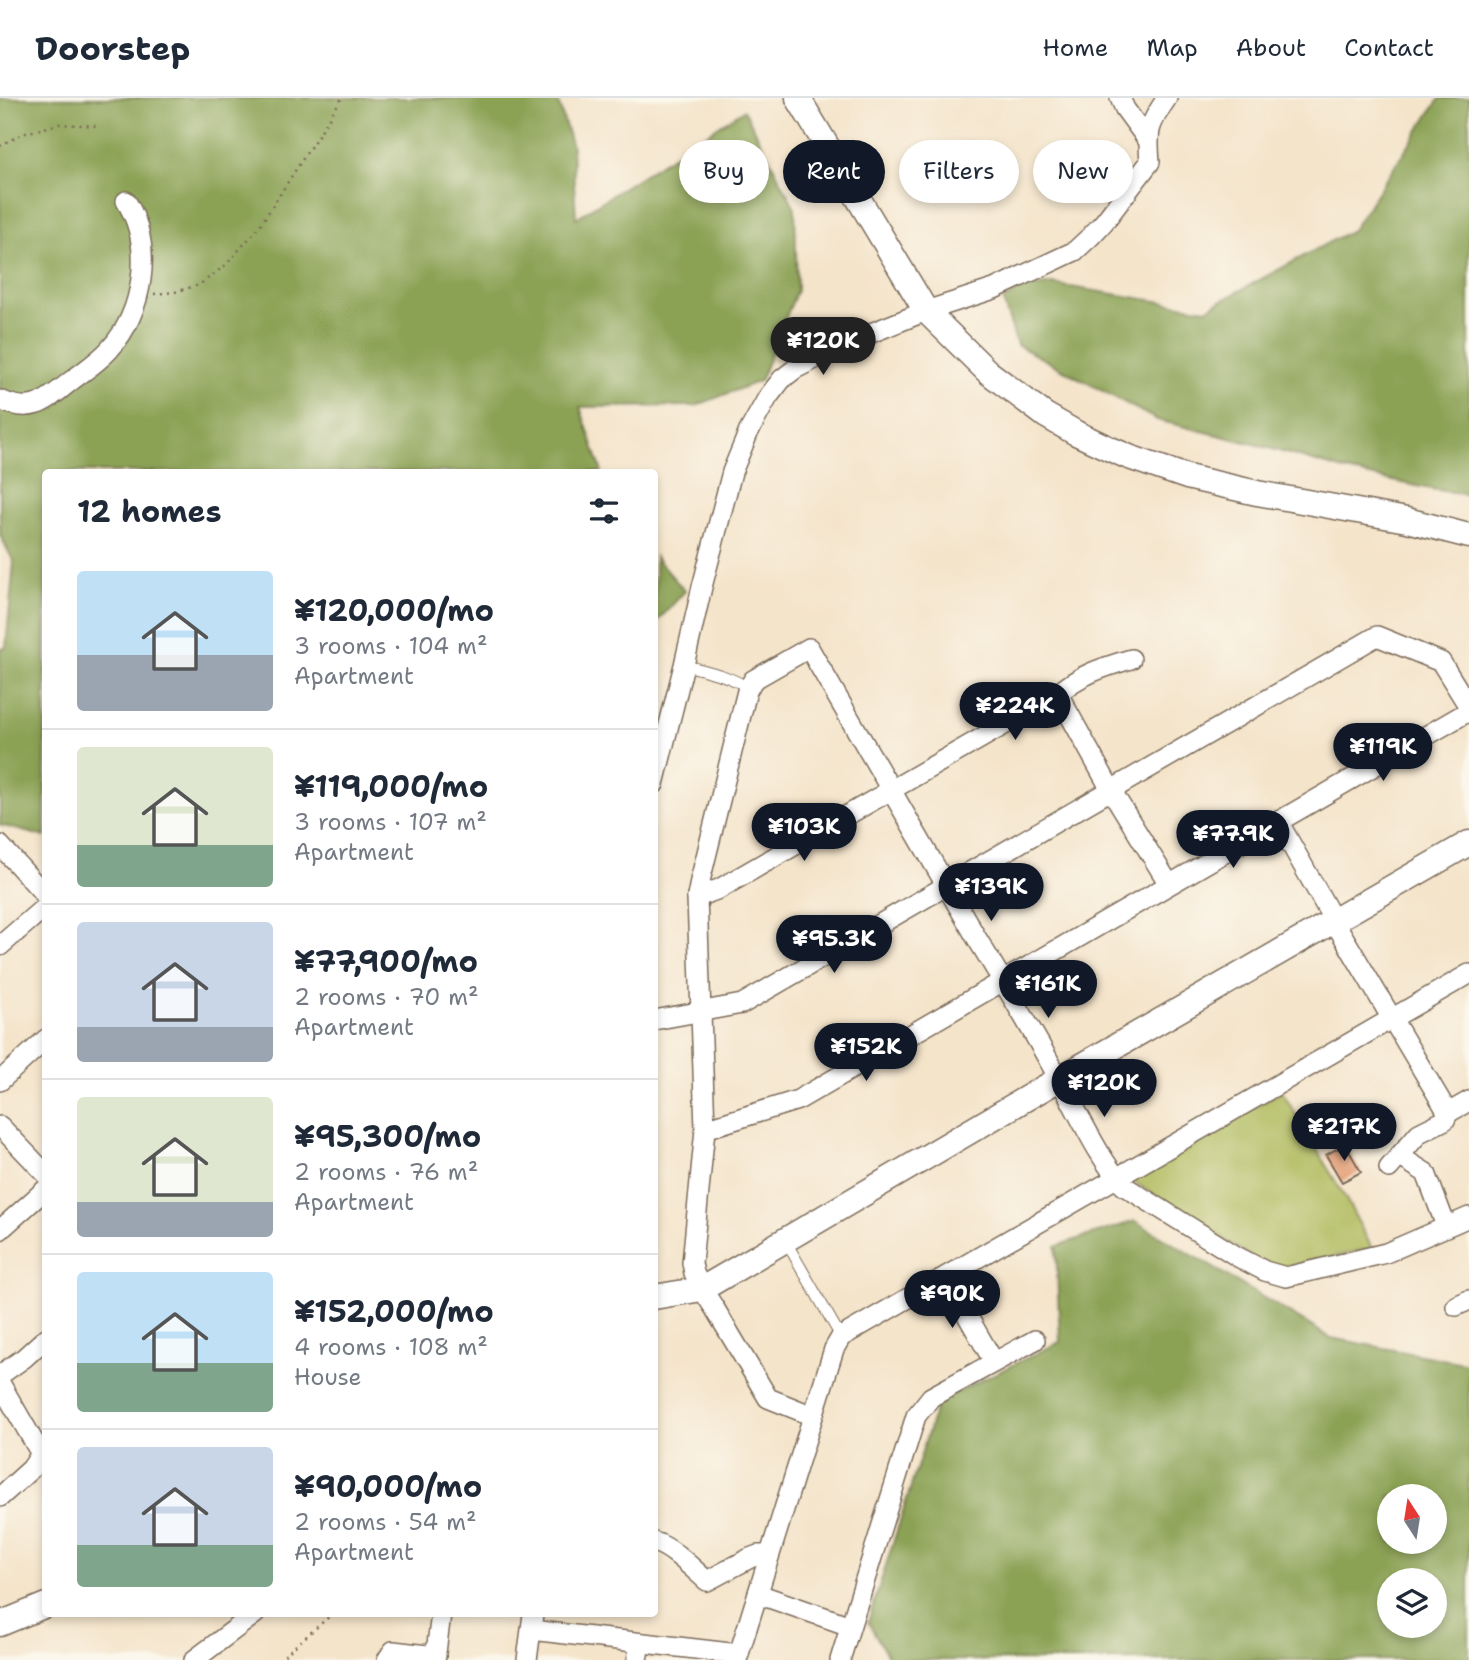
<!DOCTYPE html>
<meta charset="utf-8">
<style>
body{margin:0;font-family:"Shantell Sans",sans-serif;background:#f6f6f7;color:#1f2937;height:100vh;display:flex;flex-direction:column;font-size:26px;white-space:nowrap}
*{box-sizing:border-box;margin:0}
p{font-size:23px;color:#747a83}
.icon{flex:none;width:38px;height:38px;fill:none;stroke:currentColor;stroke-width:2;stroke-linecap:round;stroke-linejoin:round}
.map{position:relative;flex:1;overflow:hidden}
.panel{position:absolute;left:42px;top:371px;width:616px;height:1148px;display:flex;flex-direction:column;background:#fff;border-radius:7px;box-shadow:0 4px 10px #0003}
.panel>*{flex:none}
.hud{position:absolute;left:679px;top:42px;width:665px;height:63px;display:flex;gap:14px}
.needle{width:46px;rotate:348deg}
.fabs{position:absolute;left:1377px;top:1386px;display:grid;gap:14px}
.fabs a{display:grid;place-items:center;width:70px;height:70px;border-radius:50%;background:#fff;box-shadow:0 4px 10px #0003;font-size:35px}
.price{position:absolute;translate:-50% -60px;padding:0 16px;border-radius:24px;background:#111827;color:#fff;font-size:23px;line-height:46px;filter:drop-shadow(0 2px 4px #0008)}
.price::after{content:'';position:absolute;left:50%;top:42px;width:21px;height:16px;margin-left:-10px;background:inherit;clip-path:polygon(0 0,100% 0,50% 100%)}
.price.on{background:#222;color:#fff}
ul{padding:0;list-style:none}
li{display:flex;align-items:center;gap:21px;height:175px;padding:0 35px}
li+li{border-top:2px solid #e0e1e3}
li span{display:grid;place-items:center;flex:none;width:196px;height:140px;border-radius:7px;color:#555}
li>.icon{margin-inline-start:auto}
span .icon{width:84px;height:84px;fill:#fffc;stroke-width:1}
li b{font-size:30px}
h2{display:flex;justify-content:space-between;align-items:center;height:84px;padding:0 35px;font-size:30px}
.chip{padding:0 24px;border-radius:32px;background:#fff;box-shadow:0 4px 10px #0003;font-size:24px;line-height:63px}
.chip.on{background:#111827;color:#fff}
header{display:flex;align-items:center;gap:42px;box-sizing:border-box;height:98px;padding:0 35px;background:#fff;border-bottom:2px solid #e0e1e3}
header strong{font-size:33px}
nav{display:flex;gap:38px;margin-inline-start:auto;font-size:24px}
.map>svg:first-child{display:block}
.green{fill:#afba5c;stroke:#75723d;stroke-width:2}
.forest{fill:#8ba254;stroke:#636639;stroke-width:2;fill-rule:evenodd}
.building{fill:#e39a6f}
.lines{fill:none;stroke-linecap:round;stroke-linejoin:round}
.service-casing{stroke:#7c6b5a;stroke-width:12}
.minor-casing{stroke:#7c6b5a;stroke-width:22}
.tertiary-casing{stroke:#7c6b5a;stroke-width:27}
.path{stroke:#7c6b5a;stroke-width:2.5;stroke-dasharray:2 5;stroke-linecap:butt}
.service{stroke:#fff;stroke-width:10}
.minor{stroke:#fff;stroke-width:19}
.tertiary{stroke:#fff;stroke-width:24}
</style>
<header>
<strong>Doorstep</strong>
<nav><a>Home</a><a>Map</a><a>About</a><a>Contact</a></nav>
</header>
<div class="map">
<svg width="1469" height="1562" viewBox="0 0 1469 1562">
<rect width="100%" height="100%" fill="#fbf7ec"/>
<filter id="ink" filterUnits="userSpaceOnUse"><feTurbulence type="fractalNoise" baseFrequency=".0143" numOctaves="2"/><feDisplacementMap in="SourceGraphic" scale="14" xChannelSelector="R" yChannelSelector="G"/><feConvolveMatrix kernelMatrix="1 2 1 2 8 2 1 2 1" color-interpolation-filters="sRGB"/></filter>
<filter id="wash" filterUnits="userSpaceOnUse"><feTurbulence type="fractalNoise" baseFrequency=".00686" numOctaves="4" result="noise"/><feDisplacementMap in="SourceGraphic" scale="28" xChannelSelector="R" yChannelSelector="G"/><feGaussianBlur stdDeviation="1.57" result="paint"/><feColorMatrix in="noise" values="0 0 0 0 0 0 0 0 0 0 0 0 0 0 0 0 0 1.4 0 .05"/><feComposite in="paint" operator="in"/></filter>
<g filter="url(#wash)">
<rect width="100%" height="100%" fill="#f4e4ca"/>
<polygon class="green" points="1282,993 1346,1101 1372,1150 1289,1169 1266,1168 1131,1082"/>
<g class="forest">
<polygon points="0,0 557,0 572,49 576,120 744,12 795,110 797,192 760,283 695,308 580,309 602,374 46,374 45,739 0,727 0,552 6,549 14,464 0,437"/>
<polygon points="1440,0 1469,0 1469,397 1431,391 1351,374 1258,347 1157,322 1017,247 1003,203 1021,191 1052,186 1206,211 1352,132"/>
<polygon points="655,459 685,493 655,526"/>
<path d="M1135,1123L1331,1240L1469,1266V1562H890L868,1524L938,1303L1060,1244L1056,1148ZM1390,1398H1435V1444H1390ZM1390,1482H1435V1528H1390Z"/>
</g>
<g id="blocks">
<polygon class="building" points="1345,1046 1361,1074 1342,1084 1326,1057"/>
</g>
</g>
<g filter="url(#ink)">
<use href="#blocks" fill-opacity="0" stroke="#7c6b5a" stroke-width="2"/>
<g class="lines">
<g class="service-casing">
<g id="service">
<path d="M684,567C706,573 729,577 748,590"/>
<polyline points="785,1142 841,1239"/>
</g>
</g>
<g class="minor-casing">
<g id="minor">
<polyline points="1120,0 1125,11 1147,41"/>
<path d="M0,302C33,317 46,303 71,283C84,273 98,264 109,252C144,214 154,148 126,103"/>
<path d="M1058,596C1078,577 1104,569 1131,561"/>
<path d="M654,686L684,567L702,489L732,374L749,333L768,299L782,281L795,271L846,245L926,213L994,191L1075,153L1091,138L1104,124L1150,64C1147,32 1149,26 1167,0"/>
<polyline points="1278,723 1334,823 1448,1015 1469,1003"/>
<polyline points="0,747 46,798"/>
<polyline points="697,799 719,791 1058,596 1111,692 1169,786"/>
<polyline points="0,848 46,808"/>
<polyline points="654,922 742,906 1377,538 1441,564 1469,609"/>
<polyline points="0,983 46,941"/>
<polyline points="0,1028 46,1076"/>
<polyline points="705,1031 798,1002 1469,613"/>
<polyline points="1399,1058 1426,1075 1446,1128"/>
<polyline points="1389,1070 1419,1035 1445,1022 1448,1015"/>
<polyline points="0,1132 46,1091"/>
<polyline points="945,1179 994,1264"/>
<polyline points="1456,1208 1469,1202"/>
<polyline points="0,1277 24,1260 46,1240"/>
<polyline points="0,1285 41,1356 46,1366"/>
<path d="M813,1318L768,1300L715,1211L702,1191L694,1175L692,1165L705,1031L697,799L700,783L747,593L753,582L809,550L976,839C1006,888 1035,937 1063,988C1080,1018 1100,1063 1124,1088L1238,1159L1265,1173L1286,1179L1386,1155L1469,1119"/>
<polyline points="0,1399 31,1371 41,1356 46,1354"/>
<path d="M654,1444C672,1449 693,1471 707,1483L750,1460L758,1457H769"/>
<polyline points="758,1496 850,1528"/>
<polyline points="531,1532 739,1556"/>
<polyline points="194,1562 255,1516"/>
<polyline points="387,1562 393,1553 436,1558"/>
<polyline points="435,1562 441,1516"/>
<polyline points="527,1562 533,1516"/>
<polyline points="637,1562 640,1545"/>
<polyline points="737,1562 834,1251 841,1239 1469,876"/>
<polyline points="840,1562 916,1318 931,1299 1035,1242"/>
</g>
</g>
<g class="tertiary-casing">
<g id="tertiary">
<polyline points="798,0 926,213 988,274 1045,317 1076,335 1108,350 1129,359 1187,379 1257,395 1407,422 1469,438"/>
<polyline points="654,1199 702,1191 1059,981 1469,745"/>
<polyline points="0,1526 46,1507"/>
</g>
</g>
<g class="path">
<polyline points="0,48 22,36 59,26 100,28"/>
<polyline points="154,196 175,194 199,187 226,167 259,129 342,0"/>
<polyline points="279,1562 331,1517"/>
</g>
<use href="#service" class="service"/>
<use href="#minor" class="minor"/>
<use href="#tertiary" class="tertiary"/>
</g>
</g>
</svg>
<div class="fabs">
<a><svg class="needle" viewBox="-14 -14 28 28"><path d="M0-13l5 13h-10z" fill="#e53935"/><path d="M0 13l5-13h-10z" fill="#747a83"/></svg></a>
<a><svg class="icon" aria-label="layers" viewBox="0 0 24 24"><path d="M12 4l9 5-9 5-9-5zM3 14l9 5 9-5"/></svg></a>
</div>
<b class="price on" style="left:823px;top:279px">¥120K</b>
<b class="price" style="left:1015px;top:644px">¥224K</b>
<b class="price" style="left:1383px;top:685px">¥119K</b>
<b class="price" style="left:804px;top:765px">¥103K</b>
<b class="price" style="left:1233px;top:772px">¥77.9K</b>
<b class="price" style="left:991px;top:825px">¥139K</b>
<b class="price" style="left:834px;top:877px">¥95.3K</b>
<b class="price" style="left:1048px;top:922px">¥161K</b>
<b class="price" style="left:866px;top:985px">¥152K</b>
<b class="price" style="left:1104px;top:1021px">¥120K</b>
<b class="price" style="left:1344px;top:1065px">¥217K</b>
<b class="price" style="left:952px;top:1232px">¥90K</b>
<div class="hud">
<a class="chip">Buy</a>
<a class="chip on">Rent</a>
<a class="chip">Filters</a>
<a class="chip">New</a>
</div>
<section class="panel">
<h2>12 homes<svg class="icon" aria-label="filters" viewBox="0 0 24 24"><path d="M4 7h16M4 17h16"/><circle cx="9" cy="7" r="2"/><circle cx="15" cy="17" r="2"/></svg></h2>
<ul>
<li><span style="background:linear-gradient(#bfe0f5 60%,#9aa5b1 0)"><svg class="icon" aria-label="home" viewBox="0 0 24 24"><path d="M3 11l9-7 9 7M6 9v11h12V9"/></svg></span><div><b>¥120,000/mo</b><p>3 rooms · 104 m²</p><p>Apartment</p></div></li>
<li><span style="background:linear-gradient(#dfe7d0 70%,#7fa58c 0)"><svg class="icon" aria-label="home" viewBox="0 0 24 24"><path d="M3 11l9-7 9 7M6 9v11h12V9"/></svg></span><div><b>¥119,000/mo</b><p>3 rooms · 107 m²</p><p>Apartment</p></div></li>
<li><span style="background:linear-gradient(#c9d6e8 75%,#9aa5b1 0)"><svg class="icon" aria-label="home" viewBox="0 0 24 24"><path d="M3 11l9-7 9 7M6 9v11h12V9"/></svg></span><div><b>¥77,900/mo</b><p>2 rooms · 70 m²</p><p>Apartment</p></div></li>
<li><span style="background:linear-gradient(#dfe7d0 75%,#9aa5b1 0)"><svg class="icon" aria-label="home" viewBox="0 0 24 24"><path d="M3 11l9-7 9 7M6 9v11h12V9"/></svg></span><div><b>¥95,300/mo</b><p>2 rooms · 76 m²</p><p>Apartment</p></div></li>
<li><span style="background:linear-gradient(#bfe0f5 65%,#7fa58c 0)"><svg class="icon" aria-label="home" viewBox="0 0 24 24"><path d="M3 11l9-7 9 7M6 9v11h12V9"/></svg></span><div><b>¥152,000/mo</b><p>4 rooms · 108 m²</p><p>House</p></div></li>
<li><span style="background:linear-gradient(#c9d6e8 70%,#7fa58c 0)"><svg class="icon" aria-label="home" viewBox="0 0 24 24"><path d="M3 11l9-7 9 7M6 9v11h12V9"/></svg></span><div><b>¥90,000/mo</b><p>2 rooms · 54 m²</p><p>Apartment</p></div></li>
</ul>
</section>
</div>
